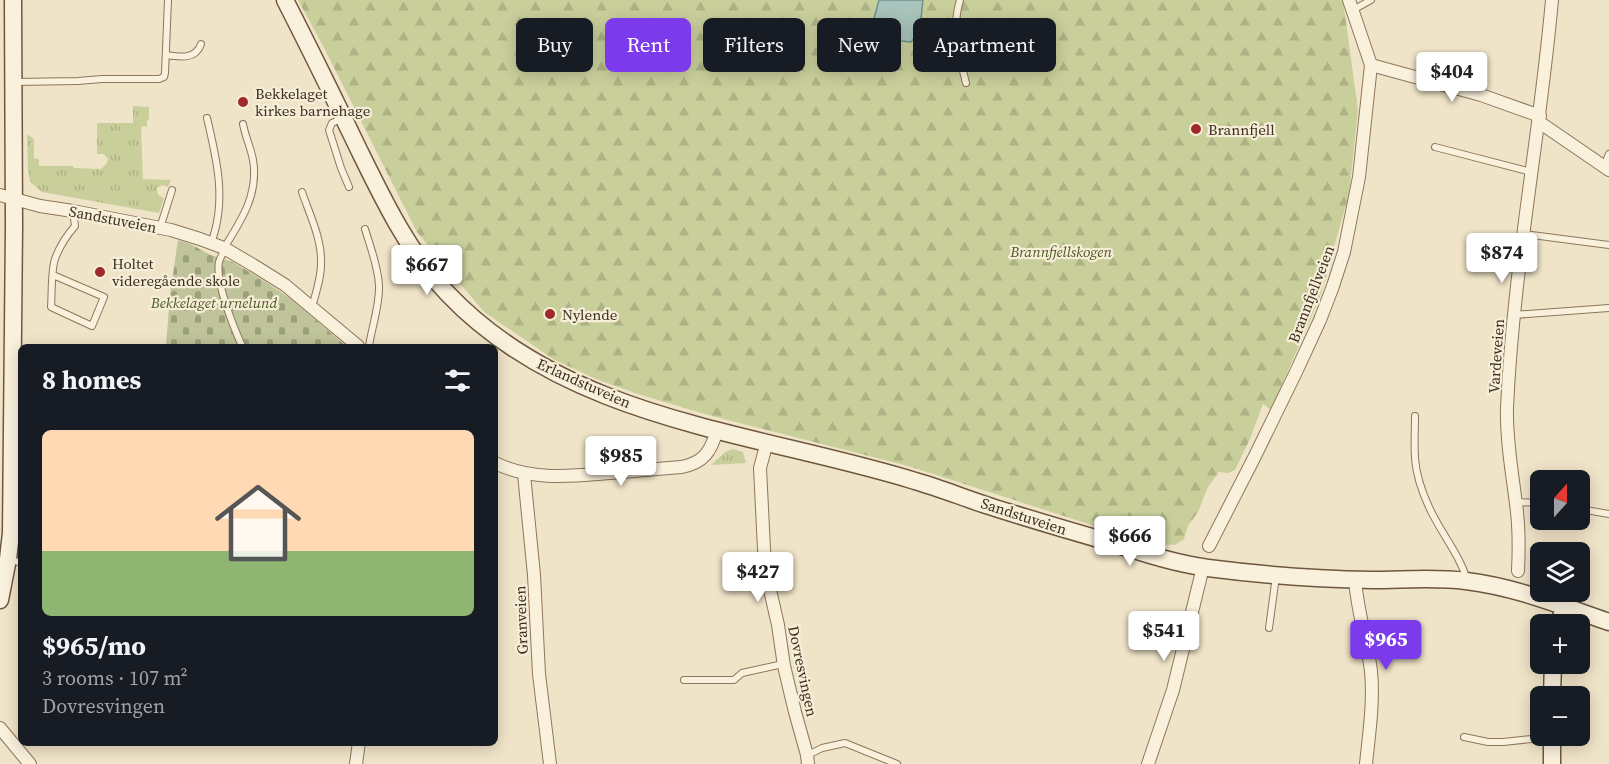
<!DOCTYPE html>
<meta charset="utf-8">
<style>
body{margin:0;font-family:"Source Serif 4",serif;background:#242831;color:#f1f3f6;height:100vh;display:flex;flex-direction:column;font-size:22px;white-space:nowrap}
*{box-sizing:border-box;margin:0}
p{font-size:20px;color:#9ea1a6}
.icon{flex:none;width:33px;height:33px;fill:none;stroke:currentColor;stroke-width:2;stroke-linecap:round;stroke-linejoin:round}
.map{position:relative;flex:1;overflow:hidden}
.panel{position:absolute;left:18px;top:344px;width:480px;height:402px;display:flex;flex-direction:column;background:#171b24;border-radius:9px;box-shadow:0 3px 15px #0003}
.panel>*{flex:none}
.banner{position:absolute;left:516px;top:18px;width:570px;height:54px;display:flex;gap:12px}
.needle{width:39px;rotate:21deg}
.controls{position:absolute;left:1530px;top:470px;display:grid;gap:12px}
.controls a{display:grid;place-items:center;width:60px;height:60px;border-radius:9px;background:#171b24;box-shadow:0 3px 15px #0003;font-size:30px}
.price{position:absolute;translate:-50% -51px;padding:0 14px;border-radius:6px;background:#fff;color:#222;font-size:20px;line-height:39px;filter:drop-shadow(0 2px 3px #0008)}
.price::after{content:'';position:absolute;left:50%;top:36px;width:18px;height:14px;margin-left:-9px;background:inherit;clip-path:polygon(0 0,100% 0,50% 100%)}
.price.selected{background:#7c3aed;color:#fff}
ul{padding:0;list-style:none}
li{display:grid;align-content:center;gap:12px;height:318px;padding:0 24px}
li+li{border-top:2px solid #363941}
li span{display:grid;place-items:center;height:186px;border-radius:9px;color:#555}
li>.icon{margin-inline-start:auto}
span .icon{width:108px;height:108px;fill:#fffc;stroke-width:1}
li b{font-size:26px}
h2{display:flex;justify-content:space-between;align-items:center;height:72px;padding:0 24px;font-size:26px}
.tag{padding:0 21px;border-radius:9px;background:#171b24;box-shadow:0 3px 15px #0003;font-size:21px;line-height:54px}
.tag.selected{background:#7c3aed;color:#fff}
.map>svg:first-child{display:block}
.grass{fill:url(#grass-tufts)}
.forest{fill:url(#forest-firs)}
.cemetery{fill:url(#cemetery-stones)}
.water{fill:#a9c4bc;stroke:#6f938a;stroke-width:1.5}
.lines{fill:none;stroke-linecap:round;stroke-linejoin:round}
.lane-casing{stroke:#8d765c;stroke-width:8}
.street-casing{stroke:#8d765c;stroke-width:14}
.secondary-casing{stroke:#6f573f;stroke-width:19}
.lane{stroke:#faf1dc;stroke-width:6}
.street{stroke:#faf1dc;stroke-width:12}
.secondary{stroke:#faf1dc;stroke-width:16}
.poi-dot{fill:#9e2a2b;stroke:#f7eed8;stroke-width:2}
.labels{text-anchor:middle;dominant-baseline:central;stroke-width:4.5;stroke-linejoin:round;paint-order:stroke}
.poi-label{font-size:15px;fill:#3d2e20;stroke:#f7eed8;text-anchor:start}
.street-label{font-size:15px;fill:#3d2e20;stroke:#f7eed8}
.park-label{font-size:15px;font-style:italic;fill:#4d5a26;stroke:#f7eed8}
</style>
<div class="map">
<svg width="1609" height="764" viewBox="0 0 1609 764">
<defs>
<pattern id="grass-tufts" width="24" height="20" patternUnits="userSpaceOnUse" patternTransform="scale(1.5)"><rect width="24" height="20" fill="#c9cf9b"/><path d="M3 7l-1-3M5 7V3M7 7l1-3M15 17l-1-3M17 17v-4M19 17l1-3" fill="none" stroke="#aeb285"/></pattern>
<pattern id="forest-firs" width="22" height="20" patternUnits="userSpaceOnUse" patternTransform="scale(1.5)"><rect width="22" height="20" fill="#c9cf9b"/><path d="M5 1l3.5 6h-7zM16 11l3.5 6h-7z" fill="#aeb285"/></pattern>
<pattern id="cemetery-stones" width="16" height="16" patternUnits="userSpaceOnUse" patternTransform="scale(1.5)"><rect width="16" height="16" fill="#bfc49a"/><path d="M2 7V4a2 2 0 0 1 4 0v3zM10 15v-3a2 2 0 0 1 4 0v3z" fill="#9ca07d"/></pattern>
</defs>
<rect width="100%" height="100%" fill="#f0e4c8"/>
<g class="grass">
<polygon points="133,106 149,107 149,120 147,120 147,126 141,127 143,179 171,180 168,187 162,185 157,188 158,195 164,198 159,213 42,192 30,182 28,170 27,134 34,139 34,158 39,159 39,166 73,166 74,168 101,169 107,163 108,158 103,154 97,154 97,123 133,123"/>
<polygon points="733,449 743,452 746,463 711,465 725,452"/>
</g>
<polygon class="forest" points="298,0 879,0 873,22 901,41 919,30 923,0 1343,0 1358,110 1349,194 1320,297 1271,410 1263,404 1250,439 1235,470 1228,473 1219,472 1208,487 1198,512 1188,526 1184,539 1175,545 1156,544 1129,537 908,466 708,415 641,395 596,379 553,359 484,312 417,232 324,48"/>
<polygon class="cemetery" points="178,240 190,244 211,255 233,262 261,279 291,299 346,346 166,346 170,295"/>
<path class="water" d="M879,0H923C921,15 922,30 911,42L901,41L874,25L873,22Z"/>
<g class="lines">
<g class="lane-casing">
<g id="lane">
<path d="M960,0C951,30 959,54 966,83"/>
<polyline points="1353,10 1371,0"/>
<path d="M166,55C179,57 196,60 201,44"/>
<polyline points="14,82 78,81 102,79 159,79 164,77 165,73 168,0"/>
<path d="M207,118C217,160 227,202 211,243"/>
<polyline points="343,118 332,123 329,130 341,168 349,187"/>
<polyline points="1435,147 1531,172"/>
<polyline points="1604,166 1609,154"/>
<path d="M302,192C309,213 321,237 321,260C322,276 316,292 312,307"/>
<polyline points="160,228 172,190"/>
<path d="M365,229C370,246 378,266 379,285C380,305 372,326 369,346"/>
<polyline points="1524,234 1609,245"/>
<path d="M224,248C241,221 259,194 253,160C251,148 245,136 243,124"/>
<path d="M225,249C223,253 220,258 219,262C215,282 234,328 242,346"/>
<path d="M53,275L104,297L92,326L51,307C52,295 51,270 55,259C59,248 67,235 75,226L73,211"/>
<polyline points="1514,315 1609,308"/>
<path d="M1415,416C1415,430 1414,444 1415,458C1416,473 1422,492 1429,507C1440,532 1459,553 1467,580"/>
<polyline points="1516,502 1540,503"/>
<polyline points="1580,509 1609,514"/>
<polyline points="1146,554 1153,530"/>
<polyline points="9,559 21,563"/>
<polyline points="1269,628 1276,576"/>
<polyline points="684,680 734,680 742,673 783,664"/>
<polyline points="1464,737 1488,742 1503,742 1551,737"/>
<polyline points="808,755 822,748 845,743 897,764"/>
</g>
</g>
<g class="street-casing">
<g id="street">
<polyline points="1371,65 1481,95 1540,116"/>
<polyline points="1539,122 1609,170"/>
<polyline points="0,195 40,206 73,211 171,230 200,239 224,248 253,265 285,285 358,346"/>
<polyline points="767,442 760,468 764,549 768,581 778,625 784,666 795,712 807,755 808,764"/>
<path d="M495,463C532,481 571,476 610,473C634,471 657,469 681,467C704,463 711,451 717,430"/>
<polyline points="524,474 534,575 539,674 550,764"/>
<polyline points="1209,546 1255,456 1296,372 1320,320 1333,286 1344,252 1359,177 1371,65 1349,0"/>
<path d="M1518,571C1519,551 1519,531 1517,512C1513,477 1506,442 1507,408C1513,271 1540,136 1552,0"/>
<path d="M1355,579C1357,610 1367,640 1371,671C1374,702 1369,734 1366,764"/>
<polyline points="0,728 30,764"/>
<polyline points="356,764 359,742"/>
<polyline points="1148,764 1173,690 1203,567"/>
</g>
</g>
<g class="secondary-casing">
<g id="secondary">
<path d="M285,0C310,49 334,98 358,148C383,199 408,252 448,294C569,421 756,432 915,481C940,488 964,498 989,506C1026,518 1064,529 1102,540C1137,551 1172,563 1208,568C1262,575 1317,579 1372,580C1403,580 1435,577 1466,581C1516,587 1562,606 1609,622"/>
<polyline points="0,600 8,559 11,533 14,226 13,0"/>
<polyline points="1558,624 1565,607"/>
<polyline points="1552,696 1553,663"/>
<polyline points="1552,735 1552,764"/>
</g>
</g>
<use href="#lane" class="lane"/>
<use href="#street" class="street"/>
<use href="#secondary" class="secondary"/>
</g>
<g class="poi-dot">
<circle cx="243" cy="102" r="6"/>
<circle cx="1196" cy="129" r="6"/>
<circle cx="100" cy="272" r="6"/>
<circle cx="550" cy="314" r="6"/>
</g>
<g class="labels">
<g class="poi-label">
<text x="255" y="93">Bekkelaget<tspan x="255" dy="17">kirkes barnehage</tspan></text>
<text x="1208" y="129">Brannfjell</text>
<text x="112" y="263">Holtet<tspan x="112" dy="17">videregående skole</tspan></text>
<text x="562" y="314">Nylende</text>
</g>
<g class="street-label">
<text transform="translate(113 219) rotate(11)">Sandstuveien</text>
<text transform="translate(1311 294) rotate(-69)">Brannfjellveien</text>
<text transform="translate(1496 356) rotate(-86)">Vardeveien</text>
<text transform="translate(584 383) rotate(24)">Erlandstuveien</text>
<text transform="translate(1024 516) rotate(18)">Sandstuveien</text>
<text transform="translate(521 620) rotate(-92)">Granveien</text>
<text transform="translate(803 671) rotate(78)">Dovresvingen</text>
</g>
<g class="park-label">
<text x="1061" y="251">Brannfjellskogen</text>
<text x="214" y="302">Bekkelaget urnelund</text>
</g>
</g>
</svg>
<div class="controls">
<a><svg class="needle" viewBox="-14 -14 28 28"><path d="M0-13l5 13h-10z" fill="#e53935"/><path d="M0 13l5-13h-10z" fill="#9ea1a6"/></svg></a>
<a><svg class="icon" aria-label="layers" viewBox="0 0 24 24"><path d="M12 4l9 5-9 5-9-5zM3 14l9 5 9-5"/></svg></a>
<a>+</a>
<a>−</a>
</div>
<b class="price" style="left:1452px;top:103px">$404</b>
<b class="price" style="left:1502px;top:284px">$874</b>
<b class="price" style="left:427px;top:296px">$667</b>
<b class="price" style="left:621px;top:487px">$985</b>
<b class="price" style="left:1130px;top:567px">$666</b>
<b class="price" style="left:758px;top:603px">$427</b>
<b class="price" style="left:1164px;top:662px">$541</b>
<b class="price selected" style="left:1386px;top:671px">$965</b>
<div class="banner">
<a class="tag">Buy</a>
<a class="tag selected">Rent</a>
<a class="tag">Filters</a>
<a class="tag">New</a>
<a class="tag">Apartment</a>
</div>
<section class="panel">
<h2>8 homes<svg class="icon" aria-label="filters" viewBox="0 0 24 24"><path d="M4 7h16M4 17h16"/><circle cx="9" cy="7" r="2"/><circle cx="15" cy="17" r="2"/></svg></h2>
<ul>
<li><span style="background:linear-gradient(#ffd9b3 65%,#8fb573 0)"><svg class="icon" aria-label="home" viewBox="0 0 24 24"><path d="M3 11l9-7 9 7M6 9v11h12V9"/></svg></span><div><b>$965/mo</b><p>3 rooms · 107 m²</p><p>Dovresvingen</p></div></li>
</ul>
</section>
</div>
